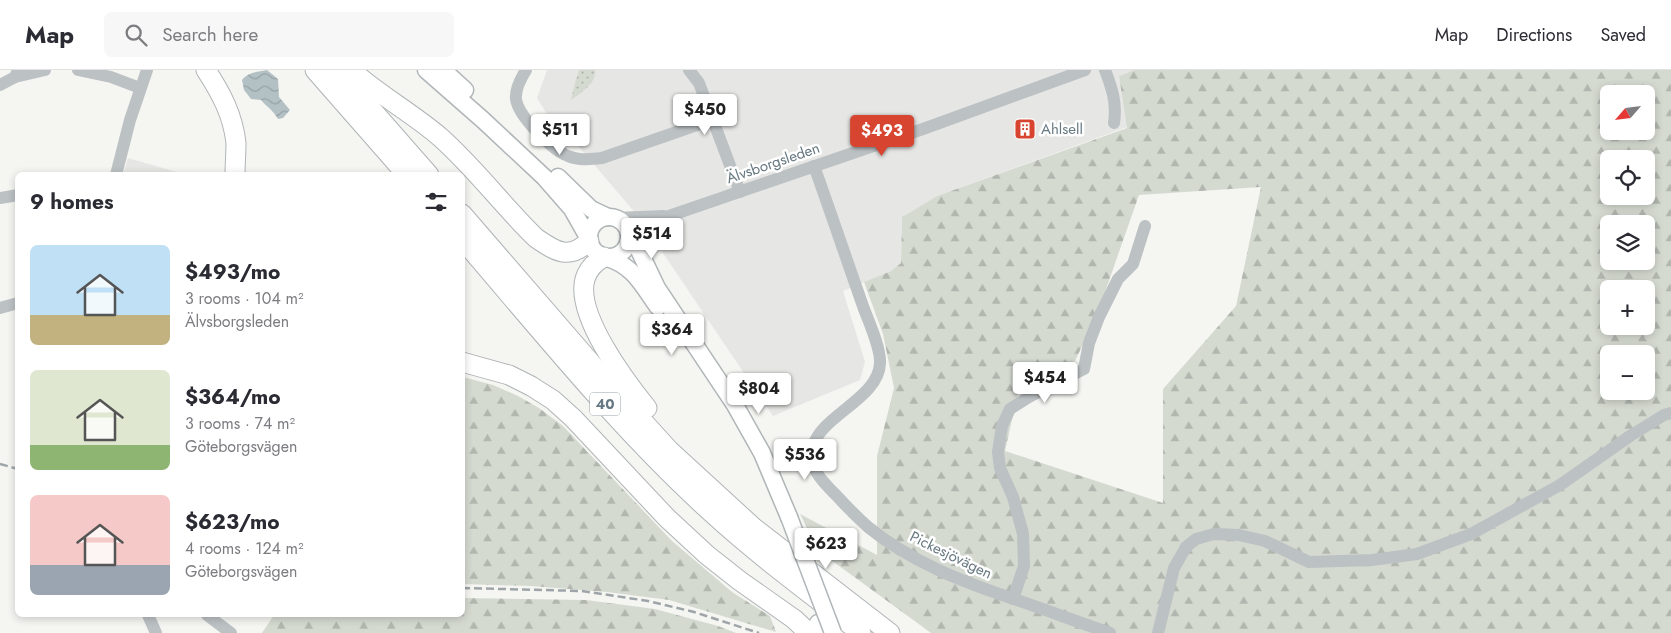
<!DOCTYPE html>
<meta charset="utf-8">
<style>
body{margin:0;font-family:Jost,sans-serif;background:#f7f7f7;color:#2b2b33;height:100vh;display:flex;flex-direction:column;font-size:19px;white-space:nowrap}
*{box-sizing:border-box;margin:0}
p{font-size:16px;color:#7c7c81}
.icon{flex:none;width:28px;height:28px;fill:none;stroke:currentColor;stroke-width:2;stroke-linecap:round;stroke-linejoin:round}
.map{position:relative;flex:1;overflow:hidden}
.drawer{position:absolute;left:15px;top:102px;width:450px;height:445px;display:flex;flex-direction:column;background:#fff;border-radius:8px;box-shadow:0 2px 8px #0003}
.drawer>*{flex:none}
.needle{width:32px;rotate:242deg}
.buttons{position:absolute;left:1600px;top:15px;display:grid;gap:10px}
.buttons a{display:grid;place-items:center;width:55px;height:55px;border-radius:8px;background:#fff;box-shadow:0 2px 8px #0003;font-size:25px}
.price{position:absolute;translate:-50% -42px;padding:0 11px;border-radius:5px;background:#fff;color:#222;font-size:16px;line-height:32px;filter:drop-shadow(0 1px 2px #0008)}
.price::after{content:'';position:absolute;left:50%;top:30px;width:15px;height:11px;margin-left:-8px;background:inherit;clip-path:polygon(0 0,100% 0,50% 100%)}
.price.selected{background:#d74430;color:#fff}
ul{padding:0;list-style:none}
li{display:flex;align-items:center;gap:15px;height:125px;padding:0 15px}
li span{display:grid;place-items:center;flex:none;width:140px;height:100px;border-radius:8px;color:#555}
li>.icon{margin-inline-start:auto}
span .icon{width:60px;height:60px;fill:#fffc;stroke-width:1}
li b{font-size:21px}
h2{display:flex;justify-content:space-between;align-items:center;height:60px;padding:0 15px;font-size:21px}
header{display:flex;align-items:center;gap:30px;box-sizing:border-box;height:70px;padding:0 25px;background:#fff;border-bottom:1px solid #e1e1e2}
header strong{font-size:24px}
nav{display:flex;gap:28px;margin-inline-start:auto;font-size:18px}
.search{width:350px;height:45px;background:#f7f7f7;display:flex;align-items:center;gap:12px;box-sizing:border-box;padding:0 18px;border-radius:8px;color:#7c7c81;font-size:19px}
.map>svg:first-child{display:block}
.built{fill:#e6e6e5}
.grass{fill:url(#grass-dots)}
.forest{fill:url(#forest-firs);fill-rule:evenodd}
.water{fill:url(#water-waves)}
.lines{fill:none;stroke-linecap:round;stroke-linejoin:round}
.major-casing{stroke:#b0b5b8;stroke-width:19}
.highway-casing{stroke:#afb4b6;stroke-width:21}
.minor{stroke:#bcc1c3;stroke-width:12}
.major{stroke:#fff;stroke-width:16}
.highway{stroke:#fff;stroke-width:19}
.rail{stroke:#9ea5a9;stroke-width:2.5;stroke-dasharray:8 4;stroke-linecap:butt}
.major-bridge-casing{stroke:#b0b5b8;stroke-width:19;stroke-linecap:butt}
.major-bridge{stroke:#fff;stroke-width:16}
.labels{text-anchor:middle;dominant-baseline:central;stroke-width:5;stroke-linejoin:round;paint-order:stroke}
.shield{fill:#fff;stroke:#94a0a7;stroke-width:1}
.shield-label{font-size:14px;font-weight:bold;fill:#667881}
.poi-label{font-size:15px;fill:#667881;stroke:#fff;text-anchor:start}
.street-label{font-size:15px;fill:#667881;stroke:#fff}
</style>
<header>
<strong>Map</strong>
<div class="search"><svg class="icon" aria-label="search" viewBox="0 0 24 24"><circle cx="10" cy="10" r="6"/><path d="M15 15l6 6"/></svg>Search here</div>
<nav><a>Map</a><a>Directions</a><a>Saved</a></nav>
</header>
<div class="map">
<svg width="1671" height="563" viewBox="0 0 1671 563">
<defs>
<pattern id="grass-dots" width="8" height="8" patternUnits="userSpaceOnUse" patternTransform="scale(1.25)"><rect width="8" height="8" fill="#d5dad1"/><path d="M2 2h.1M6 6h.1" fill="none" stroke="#b1b6af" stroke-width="1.8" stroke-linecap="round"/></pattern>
<pattern id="forest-firs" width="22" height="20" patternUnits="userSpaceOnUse" patternTransform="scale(1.25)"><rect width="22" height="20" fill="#d5dad1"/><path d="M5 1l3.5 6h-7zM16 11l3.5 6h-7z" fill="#b1b6af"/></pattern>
<pattern id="water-waves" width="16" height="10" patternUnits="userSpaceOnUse" patternTransform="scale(1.25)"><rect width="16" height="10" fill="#b4c1c4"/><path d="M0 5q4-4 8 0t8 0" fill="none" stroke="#96a2a5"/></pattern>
</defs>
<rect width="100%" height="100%" fill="#f5f5f2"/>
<g class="built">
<polygon points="547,0 1134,0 1119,6 1127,57 937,126 902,147 901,193 891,201 843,221 865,292 860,310 773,346 638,146 578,76 556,59 537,28"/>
<polygon points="128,88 187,105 123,105"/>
</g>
<path class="grass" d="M579,0H595C597,13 581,23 571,30L575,13Z"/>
<g class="forest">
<path d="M1134,0H1671V563H931L820,482L800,444L877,485V386L894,318L883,264L864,212L891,201L901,193L902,147L937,126L1127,58L1119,6ZM1609,24H1646V61H1609ZM1609,89H1646V126H1609ZM1261,117L1236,236L1163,319V433L1005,381L1018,323L1063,316L1097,245L1139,125ZM1609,154H1646V191H1609ZM1609,219H1646V256H1609ZM1609,284H1646V321H1609Z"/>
<polygon points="463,307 493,315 518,326 539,338 563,356 672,471 732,522 770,546 776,562 669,530 607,522 531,516 463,514"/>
<polygon points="463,528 586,530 655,539 718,556 736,563 262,563 274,545 462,545"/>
</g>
<path class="water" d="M267,0L278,9L279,27L290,40L283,48L278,49C273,40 267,37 261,30L251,29L244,20L242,10C249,2 257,2 267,0Z"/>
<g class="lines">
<g class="major-casing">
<g id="major">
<polyline points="426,0 483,50 544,107 572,139 589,169"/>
<polyline points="443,0 465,20"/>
<polyline points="558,107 591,139 608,147"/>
<circle cx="609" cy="167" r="20"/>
<polyline points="628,172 637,176 657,218 735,335 762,383 789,447"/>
<path d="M607,188C634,196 642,215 658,237"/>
<polyline points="818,553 822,563"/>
</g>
</g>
<g class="highway-casing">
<g id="highway">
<path d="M206,0C221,23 233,45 236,73C236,84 235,94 235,105"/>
<polyline points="315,0 407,105"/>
<polyline points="337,0 429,105"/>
<path d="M351,0C379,25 412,43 440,67C475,98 503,136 536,168C555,181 569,191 589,171"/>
<polyline points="462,144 611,316 669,380 753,457 890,563"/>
<path d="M462,169C543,263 621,361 713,444C760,487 811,524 861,563"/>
<path d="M604,187C595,192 588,199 585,209C575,245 626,312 647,338"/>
<polyline points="462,292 509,305 531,316 553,330 573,348 667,448 707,485 740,511 794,549 809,563"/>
</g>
</g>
<g class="minor">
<polyline points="78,0 111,7 140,18"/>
<path d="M526,0C521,8 515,19 516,29C518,46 552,80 568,86C579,91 590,89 602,88L714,49"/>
<polyline points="689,0 699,13 740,122"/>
<path d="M1105,0C1112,18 1117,33 1114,53"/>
<polyline points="15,7 45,0"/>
<polyline points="0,15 15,7 18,0"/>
<path d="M814,96C831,143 847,191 864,239C869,252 881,279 880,293C879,328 822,345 813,376C807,397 823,412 836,425C846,436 857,447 868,457C911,492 963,512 1014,529C1046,540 1078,552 1110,563"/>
<polyline points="116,105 130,50 147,0"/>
<polyline points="0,128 18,125"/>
<polyline points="615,148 664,146"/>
<polyline points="628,169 643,158 669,146 923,59 1085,0"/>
<polyline points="0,238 18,233"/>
<polyline points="1013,529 1024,496 1023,464 1013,427 1000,398 998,382 1002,356 1010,339 1029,327 1084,299 1089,273 1099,247 1118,209 1133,194 1145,156"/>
<polyline points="148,545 156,563"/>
<polyline points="207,545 231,563"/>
<polyline points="1158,563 1174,498 1186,477 1196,469 1214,464 1239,465 1265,471 1309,492 1372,490 1417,484 1471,464 1560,415 1630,366 1664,345 1671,343"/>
</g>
<use href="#major" class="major"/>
<use href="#highway" class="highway"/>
<g class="rail">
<polyline points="0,394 18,399"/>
<polyline points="462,518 582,521 648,531 694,542 759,563"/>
</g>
<g class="major-bridge-casing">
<polyline id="major-bridge" points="789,447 833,563"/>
</g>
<use href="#major-bridge" class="major-bridge"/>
</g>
<defs>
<g id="building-square" transform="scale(1.125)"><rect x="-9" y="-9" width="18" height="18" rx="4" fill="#d74430" stroke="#fff"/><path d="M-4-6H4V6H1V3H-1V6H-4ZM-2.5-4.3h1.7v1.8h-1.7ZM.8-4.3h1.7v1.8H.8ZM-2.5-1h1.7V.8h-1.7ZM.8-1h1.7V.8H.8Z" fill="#fff"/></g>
</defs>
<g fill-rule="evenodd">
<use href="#building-square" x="1025" y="59"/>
</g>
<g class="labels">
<rect class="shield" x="590" y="322.5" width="30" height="23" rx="4"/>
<g class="shield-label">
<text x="605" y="334">40</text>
</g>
<g class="poi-label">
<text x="1041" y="59">Ahlsell</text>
</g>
<g class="street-label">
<text transform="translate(773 93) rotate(-19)">Älvsborgsleden</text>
<text transform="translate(951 485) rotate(26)">Pickesjövägen</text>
</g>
</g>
</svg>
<div class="buttons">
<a><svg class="needle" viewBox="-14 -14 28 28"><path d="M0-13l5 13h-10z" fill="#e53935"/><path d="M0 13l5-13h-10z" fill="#7c7c81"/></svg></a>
<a><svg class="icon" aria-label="locate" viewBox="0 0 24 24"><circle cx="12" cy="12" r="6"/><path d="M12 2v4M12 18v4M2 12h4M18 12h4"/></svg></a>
<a><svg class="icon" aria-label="layers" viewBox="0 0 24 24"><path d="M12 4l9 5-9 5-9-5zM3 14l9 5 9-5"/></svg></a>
<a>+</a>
<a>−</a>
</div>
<b class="price" style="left:705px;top:66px">$450</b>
<b class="price" style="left:560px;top:86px">$511</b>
<b class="price selected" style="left:882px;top:87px">$493</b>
<b class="price" style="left:652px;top:190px">$514</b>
<b class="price" style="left:672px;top:286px">$364</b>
<b class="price" style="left:1045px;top:334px">$454</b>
<b class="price" style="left:759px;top:345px">$804</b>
<b class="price" style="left:805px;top:411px">$536</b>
<b class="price" style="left:826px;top:500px">$623</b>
<section class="drawer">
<h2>9 homes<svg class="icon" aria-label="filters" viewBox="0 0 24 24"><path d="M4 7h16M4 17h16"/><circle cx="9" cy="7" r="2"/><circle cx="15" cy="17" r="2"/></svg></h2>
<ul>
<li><span style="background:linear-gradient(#bfe0f5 70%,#c2b280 0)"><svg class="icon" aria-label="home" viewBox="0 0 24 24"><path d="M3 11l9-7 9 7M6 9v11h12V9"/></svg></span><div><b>$493/mo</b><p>3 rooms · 104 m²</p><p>Älvsborgsleden</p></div></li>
<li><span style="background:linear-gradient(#dfe7d0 75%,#8fb573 0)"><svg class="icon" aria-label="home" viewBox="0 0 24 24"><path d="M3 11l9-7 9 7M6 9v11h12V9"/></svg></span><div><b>$364/mo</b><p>3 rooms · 74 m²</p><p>Göteborgsvägen</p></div></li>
<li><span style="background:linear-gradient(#f6c9c9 70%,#9aa5b1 0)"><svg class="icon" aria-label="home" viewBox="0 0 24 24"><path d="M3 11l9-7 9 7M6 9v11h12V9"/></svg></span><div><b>$623/mo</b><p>4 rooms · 124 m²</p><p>Göteborgsvägen</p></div></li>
</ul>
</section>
</div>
